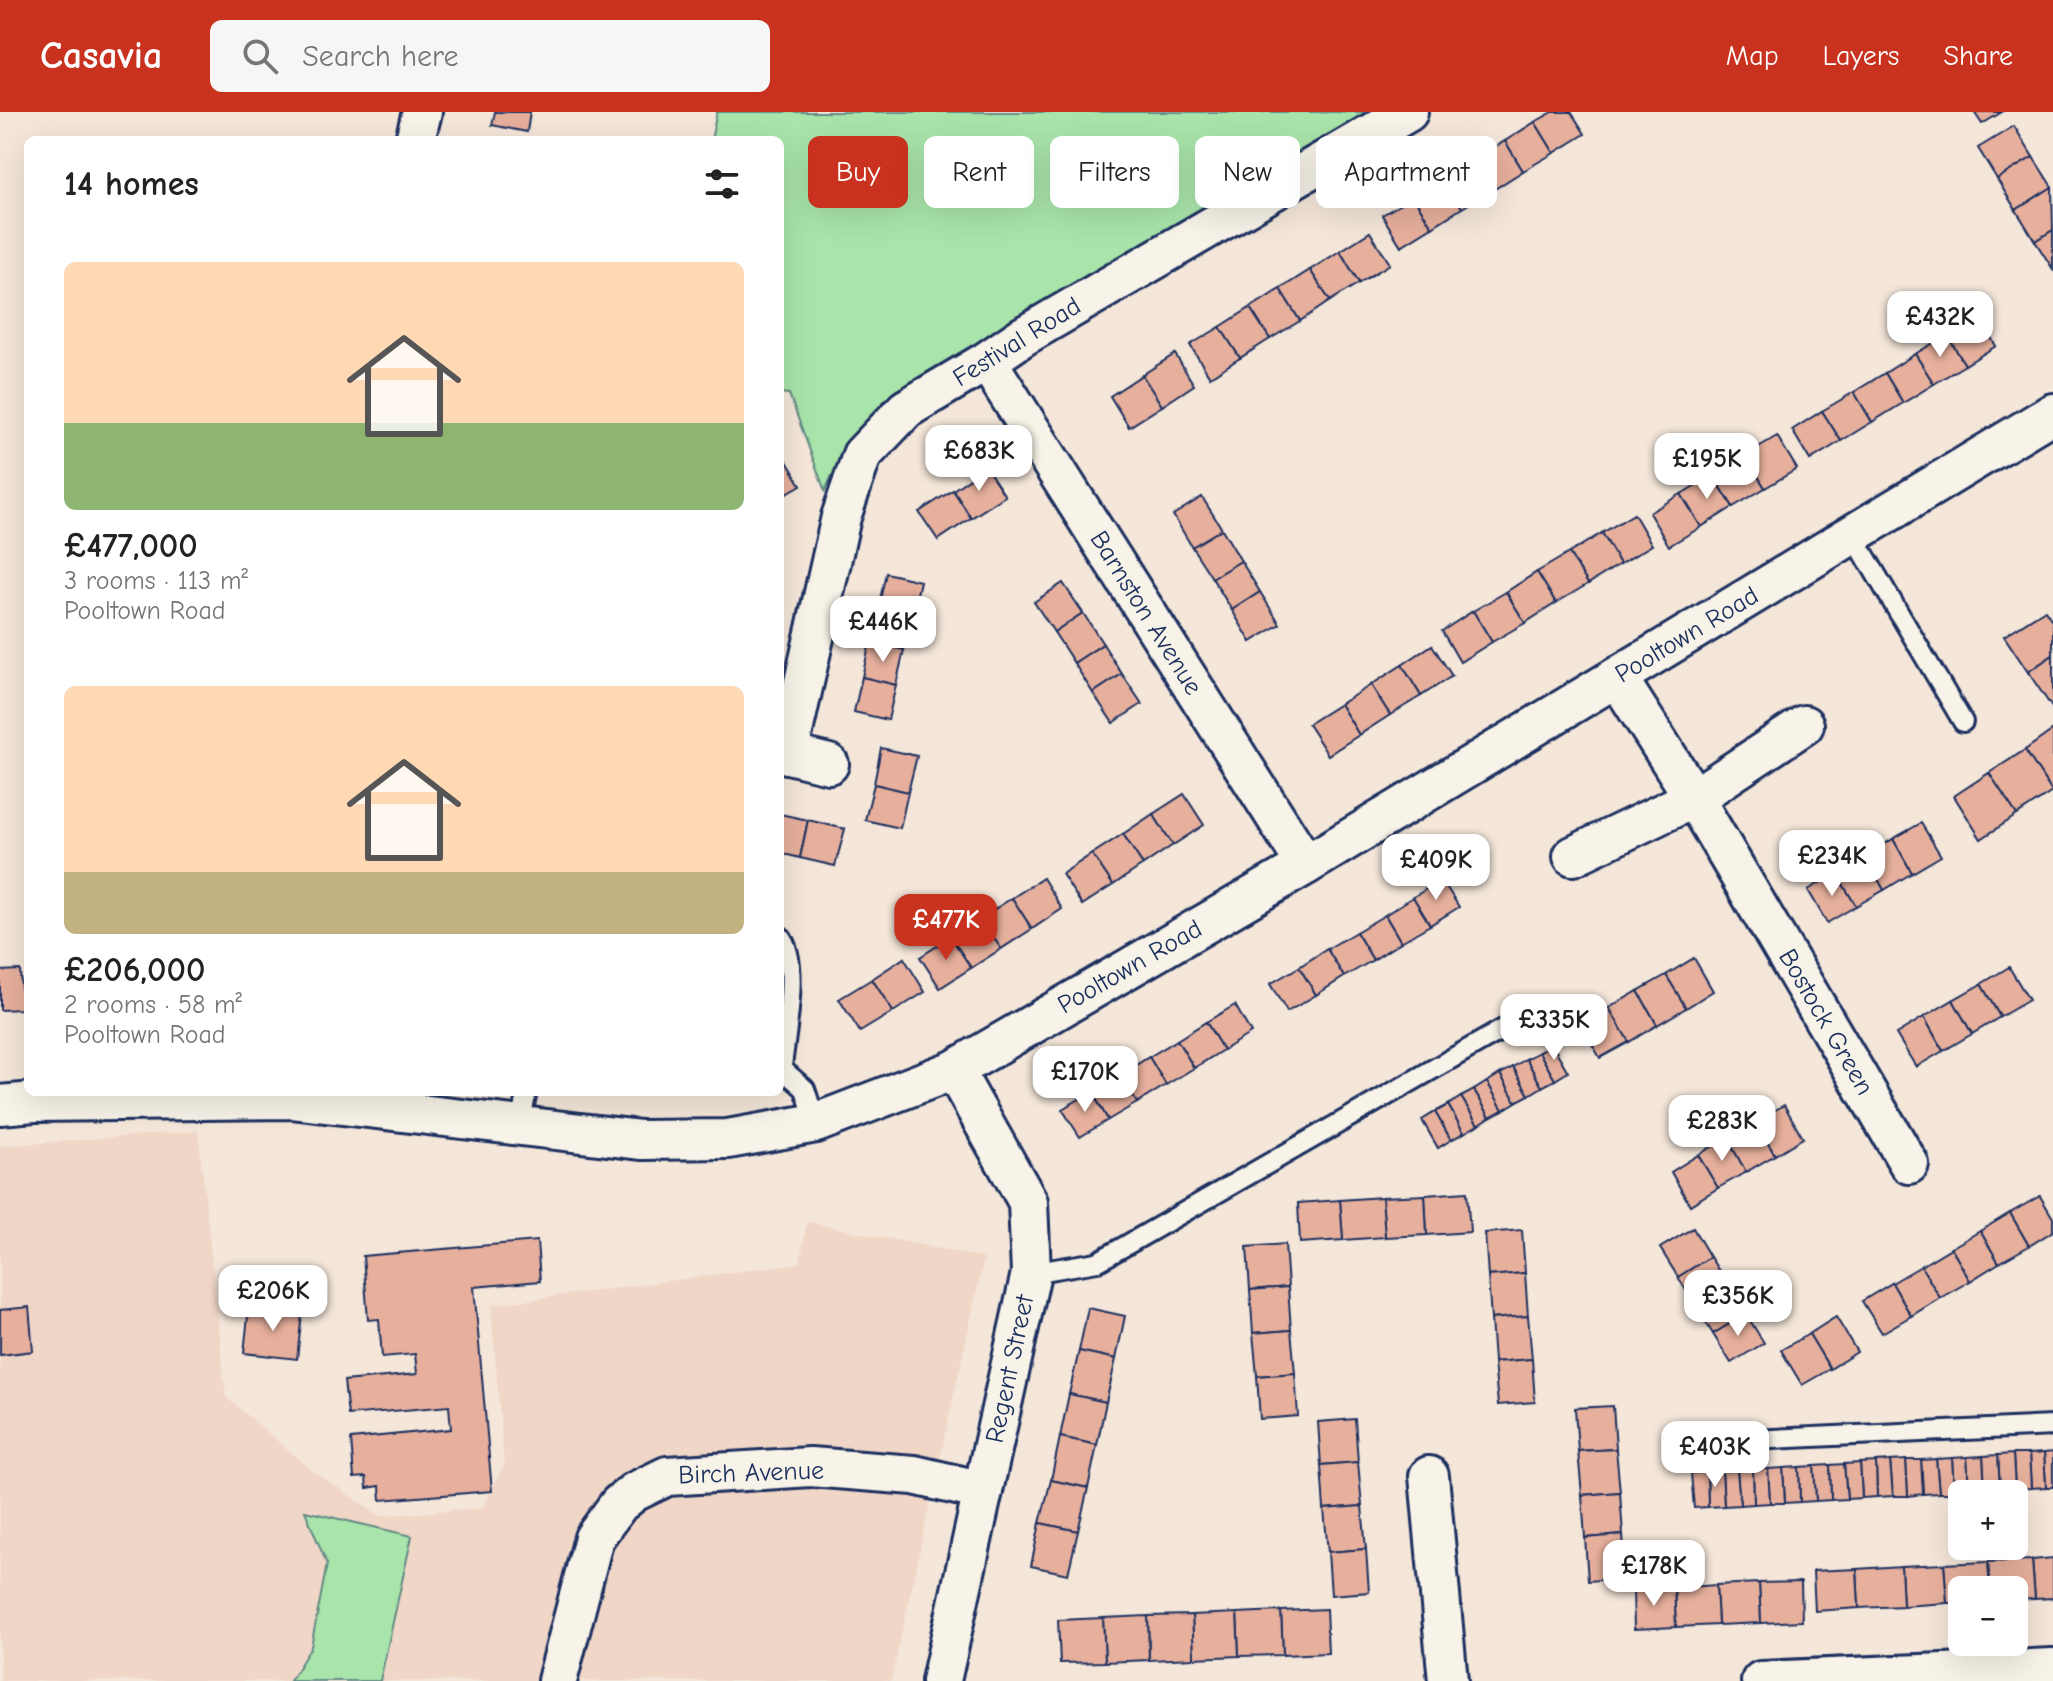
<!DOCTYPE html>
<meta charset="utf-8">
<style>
body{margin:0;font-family:"Comic Neue",sans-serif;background:#f6f6f6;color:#222;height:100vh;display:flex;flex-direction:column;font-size:30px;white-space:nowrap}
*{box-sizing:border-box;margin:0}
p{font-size:26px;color:#767676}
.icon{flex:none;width:44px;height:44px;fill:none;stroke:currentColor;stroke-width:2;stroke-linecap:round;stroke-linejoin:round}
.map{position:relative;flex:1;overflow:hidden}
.sheet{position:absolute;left:24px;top:24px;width:760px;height:960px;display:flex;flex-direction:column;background:#fff;border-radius:12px;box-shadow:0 8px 32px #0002}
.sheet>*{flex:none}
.top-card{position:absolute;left:808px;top:24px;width:760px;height:72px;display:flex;gap:16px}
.tools{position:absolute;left:1948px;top:1368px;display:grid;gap:16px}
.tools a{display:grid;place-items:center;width:80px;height:80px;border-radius:12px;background:#fff;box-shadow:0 8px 32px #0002;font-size:40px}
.price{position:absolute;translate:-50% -68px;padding:0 18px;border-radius:16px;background:#fff;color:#222;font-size:26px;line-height:52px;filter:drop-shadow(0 2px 4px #0008)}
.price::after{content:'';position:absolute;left:50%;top:48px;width:24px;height:18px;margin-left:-12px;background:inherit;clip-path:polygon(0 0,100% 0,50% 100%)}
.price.current{background:#c8321e;color:#fff}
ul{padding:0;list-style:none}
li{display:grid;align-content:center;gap:16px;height:424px;padding:0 40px}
li span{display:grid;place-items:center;height:248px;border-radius:12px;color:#555}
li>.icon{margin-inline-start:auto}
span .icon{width:144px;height:144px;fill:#fffc;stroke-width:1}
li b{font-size:34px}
h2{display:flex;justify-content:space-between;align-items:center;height:96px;padding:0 40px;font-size:34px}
.pill{padding:0 28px;border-radius:12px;background:#fff;box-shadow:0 8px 32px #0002;font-size:28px;line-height:72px}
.pill.current{background:#c8321e;color:#fff}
header{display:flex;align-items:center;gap:48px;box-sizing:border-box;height:112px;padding:0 40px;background:#c8321e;color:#fff}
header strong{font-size:38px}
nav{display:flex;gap:44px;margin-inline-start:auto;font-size:28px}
.search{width:560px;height:72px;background:#f6f6f6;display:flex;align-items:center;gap:20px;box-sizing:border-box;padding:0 28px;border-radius:12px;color:#767676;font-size:30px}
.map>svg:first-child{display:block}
.built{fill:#f0d6c7}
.green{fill:#a9e4aa;stroke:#628a84;stroke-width:2}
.building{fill:#e7b09d;stroke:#1b2f5e;stroke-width:2}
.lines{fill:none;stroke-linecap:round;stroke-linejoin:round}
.service-casing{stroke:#1b2f5e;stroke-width:24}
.minor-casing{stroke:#1b2f5e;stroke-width:44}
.service{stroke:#f7f3e8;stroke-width:18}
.minor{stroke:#f7f3e8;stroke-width:38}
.labels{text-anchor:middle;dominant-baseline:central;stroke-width:7;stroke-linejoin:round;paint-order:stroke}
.street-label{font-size:26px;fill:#1b2f5e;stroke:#f7f3e8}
</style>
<header>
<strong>Casavia</strong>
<div class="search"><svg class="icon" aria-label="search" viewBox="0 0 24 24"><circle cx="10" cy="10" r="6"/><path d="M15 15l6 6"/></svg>Search here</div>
<nav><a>Map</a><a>Layers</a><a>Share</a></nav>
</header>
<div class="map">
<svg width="2053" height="1569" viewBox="0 0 2053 1569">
<rect width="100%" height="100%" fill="#f4e6d9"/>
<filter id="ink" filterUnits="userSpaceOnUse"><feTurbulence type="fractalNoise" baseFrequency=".0125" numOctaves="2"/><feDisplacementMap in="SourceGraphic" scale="16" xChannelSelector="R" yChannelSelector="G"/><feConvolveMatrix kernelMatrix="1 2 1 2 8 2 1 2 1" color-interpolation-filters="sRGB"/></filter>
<g filter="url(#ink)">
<polygon class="built" points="198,1019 226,1285 313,1359 380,1404 482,1396 504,1354 491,1193 800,1151 807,1110 984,1146 891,1569 0,1569 0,1034"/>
<g class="green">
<polygon points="717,0 1377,0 904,277 847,330 825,379 789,282 780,281 780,28 711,28"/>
<polygon points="305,1399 412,1424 380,1569 290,1569 311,1535 327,1452"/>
</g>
<g class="building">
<polygon points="495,0 530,0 527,20 492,13"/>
<polygon points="1553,0 1571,0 1585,22 1554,41 1535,10"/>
<polygon points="1974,0 2002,0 1982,12"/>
<polygon points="1535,10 1554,41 1523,59 1505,29"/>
<polygon points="2014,14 2033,45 1997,67 1978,36"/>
<polygon points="1505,29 1523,59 1493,78 1475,48"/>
<polygon points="2033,45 2052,75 2016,98 1997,67"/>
<polygon points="1475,48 1493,78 1462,96 1444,66"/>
<polygon points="1444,66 1462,96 1432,115 1413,85"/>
<polygon points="2052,75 2053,118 2035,129 2016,98"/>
<polygon points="1413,85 1432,115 1401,134 1382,103"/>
<polygon points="2053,118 2053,157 2035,129"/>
<polygon points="1370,120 1390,152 1359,171 1340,139"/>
<polygon points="1340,139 1359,171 1330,189 1310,158"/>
<polygon points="1310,158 1330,189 1300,209 1280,177"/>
<polygon points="1280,177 1300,209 1270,227 1250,196"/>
<polygon points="1250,196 1270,227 1240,246 1220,215"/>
<polygon points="1978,204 1996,234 1965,253 1947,223"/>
<polygon points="1220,215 1240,246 1210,265 1190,233"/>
<polygon points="1947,223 1965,253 1934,272 1915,242"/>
<polygon points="1175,242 1194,273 1162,294 1142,263"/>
<polygon points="1915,242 1934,272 1903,291 1885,261"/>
<polygon points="1885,261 1903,291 1872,310 1854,280"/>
<polygon points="1142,263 1162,294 1129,315 1110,284"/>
<polygon points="1854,280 1872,310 1841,329 1822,299"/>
<polygon points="1822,299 1841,329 1810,348 1792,318"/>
<polygon points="1777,324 1797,357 1765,376 1745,343"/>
<polygon points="782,341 801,373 780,385 780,342"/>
<polygon points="1745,343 1765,376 1733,395 1713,363"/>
<polygon points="986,355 1005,384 971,406 953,378"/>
<polygon points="1713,363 1733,395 1701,415 1681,382"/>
<polygon points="953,378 971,406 938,428 919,400"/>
<polygon points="1681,382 1701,415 1669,434 1649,401"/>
<polygon points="1202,385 1222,417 1192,435 1173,403"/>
<polygon points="1634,402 1652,433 1620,452 1602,421"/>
<polygon points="1222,417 1241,449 1212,466 1192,435"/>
<polygon points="1602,421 1620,452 1588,472 1569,441"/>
<polygon points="1569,441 1588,472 1556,491 1537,460"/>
<polygon points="1241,449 1260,480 1232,498 1212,466"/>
<polygon points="1537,460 1556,491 1525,511 1506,480"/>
<polygon points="886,461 920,469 912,504 878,496"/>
<polygon points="1063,471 1083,501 1054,520 1034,490"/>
<polygon points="1260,480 1280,512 1251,530 1232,498"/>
<polygon points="1506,480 1525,511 1492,530 1473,499"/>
<polygon points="878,496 912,504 904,538 870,530"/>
<polygon points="2045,498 2053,510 2053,543 2028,560 2004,524"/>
<polygon points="1473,499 1492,530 1460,550 1442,519"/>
<polygon points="1083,501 1103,532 1074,551 1054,520"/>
<polygon points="870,530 904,538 896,573 862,565"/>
<polygon points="1103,532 1122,562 1093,581 1074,551"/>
<polygon points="1432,533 1452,564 1421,584 1402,553"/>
<polygon points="2053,543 2053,597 2028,560"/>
<polygon points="1402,553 1421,584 1390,603 1371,573"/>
<polygon points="1122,562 1142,592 1113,611 1093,581"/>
<polygon points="862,565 896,573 888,608 854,600"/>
<polygon points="1371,573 1390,603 1359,623 1340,592"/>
<polygon points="1340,592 1359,623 1328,643 1308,612"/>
<polygon points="2053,618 2053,679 2052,680 2025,638"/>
<polygon points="881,636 917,644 908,680 874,672"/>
<polygon points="2025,638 2052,680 2017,703 1989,661"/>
<polygon points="1989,661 2017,703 1981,727 1954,684"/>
<polygon points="874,672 908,680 900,716 865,708"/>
<polygon points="1184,682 1204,713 1173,733 1153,702"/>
<polygon points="780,702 808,708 800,746 780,741"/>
<polygon points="1153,702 1173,733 1143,753 1123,722"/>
<polygon points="808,708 845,717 835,754 800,746"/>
<polygon points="1921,711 1941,744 1912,761 1893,727"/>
<polygon points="1123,722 1143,753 1113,773 1092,742"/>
<polygon points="1893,727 1912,761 1884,778 1865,744"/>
<polygon points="1092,742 1113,773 1082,793 1062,762"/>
<polygon points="1865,744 1884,778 1856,794 1836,761"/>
<polygon points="1836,761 1856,794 1827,811 1808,778"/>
<polygon points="1043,766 1062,797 1032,817 1012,786"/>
<polygon points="1442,768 1459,795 1430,813 1413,785"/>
<polygon points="1413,785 1430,813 1401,830 1385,803"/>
<polygon points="1012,786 1032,817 1001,837 981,806"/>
<polygon points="1385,803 1401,830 1373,848 1356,820"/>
<polygon points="981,806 1001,837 971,856 951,825"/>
<polygon points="1356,820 1373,848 1344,865 1327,837"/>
<polygon points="951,825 971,856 940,876 920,845"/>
<polygon points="1327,837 1344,865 1316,883 1299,855"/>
<polygon points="904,846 925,880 893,900 872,867"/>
<polygon points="1694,846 1713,879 1686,896 1666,863"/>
<polygon points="1299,855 1316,883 1287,900 1270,872"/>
<polygon points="2009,855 2029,888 2000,905 1981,872"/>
<polygon points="20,858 22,897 0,898 0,859"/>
<polygon points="1666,863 1686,896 1657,913 1638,879"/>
<polygon points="872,867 893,900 860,920 839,887"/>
<polygon points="1981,872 2000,905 1972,922 1953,888"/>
<polygon points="1638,879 1657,913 1629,930 1609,896"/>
<polygon points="1953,888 1972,922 1943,939 1924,905"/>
<polygon points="1235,893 1251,921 1223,938 1206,910"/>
<polygon points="1609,896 1629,930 1600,946 1581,913"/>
<polygon points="1924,905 1943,939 1916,955 1896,922"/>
<polygon points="1206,910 1223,938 1194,956 1177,928"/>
<polygon points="1177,928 1194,956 1166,973 1149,945"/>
<polygon points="1552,932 1568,960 1555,968 1539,940"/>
<polygon points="1539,940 1555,968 1542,975 1526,947"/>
<polygon points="1149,945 1166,973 1137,991 1120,963"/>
<polygon points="1526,947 1542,975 1529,983 1513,955"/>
<polygon points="1513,955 1529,983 1516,990 1500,962"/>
<polygon points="1500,962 1516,990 1503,998 1487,970"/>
<polygon points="1120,963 1137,991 1108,1008 1092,980"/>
<polygon points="1487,970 1503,998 1490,1005 1474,978"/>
<polygon points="1474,978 1490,1005 1478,1013 1461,985"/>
<polygon points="1092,980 1108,1008 1080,1025 1062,997"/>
<polygon points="1461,985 1478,1013 1464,1021 1448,993"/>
<polygon points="1448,993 1464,1021 1451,1028 1435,1000"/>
<polygon points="1784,993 1803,1026 1775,1043 1755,1010"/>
<polygon points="1435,1000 1451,1028 1438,1036 1422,1008"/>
<polygon points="1755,1010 1775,1043 1746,1060 1727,1026"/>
<polygon points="1727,1026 1746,1060 1718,1076 1698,1043"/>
<polygon points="1698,1043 1718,1076 1690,1093 1671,1060"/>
<polygon points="1467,1080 1470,1120 1427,1123 1425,1083"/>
<polygon points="1425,1083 1427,1123 1385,1125 1382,1085"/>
<polygon points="2040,1084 2053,1106 2053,1119 2029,1134 2010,1101"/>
<polygon points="1382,1085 1385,1125 1343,1128 1340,1088"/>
<polygon points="1340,1088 1343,1128 1300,1131 1298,1091"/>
<polygon points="2010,1101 2029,1134 1999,1151 1980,1119"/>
<polygon points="1693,1116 1710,1145 1678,1165 1660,1136"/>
<polygon points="1522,1118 1525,1161 1488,1164 1485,1121"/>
<polygon points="1980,1119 1999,1151 1970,1169 1951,1136"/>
<polygon points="537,1129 540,1169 474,1175 492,1379 381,1388 380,1374 367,1376 366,1365 354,1366 351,1327 451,1317 449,1294 348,1303 344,1269 417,1262 415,1242 382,1245 379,1207 368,1208 363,1144"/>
<polygon points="1285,1132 1288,1175 1250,1178 1247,1135"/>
<polygon points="1951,1136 1970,1169 1940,1186 1921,1154"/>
<polygon points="1710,1145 1728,1173 1695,1193 1678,1165"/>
<polygon points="1921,1154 1940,1186 1911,1204 1892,1171"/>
<polygon points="1525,1161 1528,1204 1491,1207 1488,1164"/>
<polygon points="1892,1171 1911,1204 1882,1221 1862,1189"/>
<polygon points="1728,1173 1746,1202 1713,1222 1695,1193"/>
<polygon points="1288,1175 1291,1218 1253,1221 1250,1178"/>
<polygon points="29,1195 33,1239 0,1243 0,1198"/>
<polygon points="249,1195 302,1201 297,1247 244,1241"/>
<polygon points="1088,1196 1125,1204 1116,1247 1079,1239"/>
<polygon points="1746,1202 1764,1231 1731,1251 1713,1222"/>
<polygon points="1528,1204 1532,1247 1494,1250 1491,1207"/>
<polygon points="1836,1205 1857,1240 1830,1257 1809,1222"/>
<polygon points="1291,1218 1295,1261 1257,1264 1253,1221"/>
<polygon points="1809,1222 1830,1257 1802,1273 1781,1238"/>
<polygon points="1079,1239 1116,1247 1106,1290 1069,1282"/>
<polygon points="1532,1247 1535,1290 1498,1293 1494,1250"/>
<polygon points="1295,1261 1298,1304 1260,1307 1257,1264"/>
<polygon points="1069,1282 1106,1290 1097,1333 1060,1325"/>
<polygon points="1613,1294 1616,1337 1578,1339 1575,1296"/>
<polygon points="1355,1307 1358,1350 1321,1353 1318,1310"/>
<polygon points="1060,1325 1097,1333 1088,1376 1051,1368"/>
<polygon points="1616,1337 1620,1380 1582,1383 1578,1339"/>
<polygon points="2053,1340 2053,1375 2046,1375 2044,1341"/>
<polygon points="2044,1341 2046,1375 2031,1376 2029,1342"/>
<polygon points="2013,1342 2029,1342 2031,1376 2015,1377"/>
<polygon points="2013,1342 2015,1377 2000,1378 1998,1343"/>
<polygon points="1998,1343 2000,1378 1985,1379 1983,1344"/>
<polygon points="1983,1344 1985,1379 1969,1380 1967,1345"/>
<polygon points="1967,1345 1969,1380 1954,1381 1952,1346"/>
<polygon points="1952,1346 1954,1381 1939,1381 1936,1347"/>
<polygon points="1936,1347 1939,1381 1923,1382 1921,1348"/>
<polygon points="1906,1348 1921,1348 1923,1382 1908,1384"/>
<polygon points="1906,1348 1908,1384 1893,1384 1890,1349"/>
<polygon points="1890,1349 1893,1384 1877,1385 1876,1350"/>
<polygon points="1358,1350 1362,1394 1324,1397 1321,1353"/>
<polygon points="1876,1350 1877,1385 1862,1386 1860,1351"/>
<polygon points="1860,1351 1862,1386 1847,1387 1844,1352"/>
<polygon points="1844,1352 1847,1387 1831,1388 1830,1353"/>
<polygon points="1830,1353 1831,1388 1816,1389 1814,1354"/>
<polygon points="1814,1354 1816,1389 1800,1390 1799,1355"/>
<polygon points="1799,1355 1800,1390 1785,1391 1783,1356"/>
<polygon points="1783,1356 1785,1391 1770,1391 1768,1357"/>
<polygon points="1768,1357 1770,1391 1754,1392 1753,1358"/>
<polygon points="1737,1358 1753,1358 1754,1392 1740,1393"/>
<polygon points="1737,1358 1740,1393 1724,1394 1722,1359"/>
<polygon points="1722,1359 1724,1394 1708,1395 1707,1360"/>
<polygon points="1707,1360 1708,1395 1694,1396 1691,1361"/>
<polygon points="1051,1368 1088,1376 1078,1419 1040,1411"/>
<polygon points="1620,1380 1623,1423 1585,1426 1582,1383"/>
<polygon points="1362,1394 1366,1437 1328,1440 1324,1397"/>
<polygon points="1040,1411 1078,1419 1068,1462 1031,1454"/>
<polygon points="1623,1423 1626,1466 1588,1469 1585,1426"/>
<polygon points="1366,1437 1369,1480 1331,1483 1328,1440"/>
<polygon points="2053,1446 2053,1486 2035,1487 2032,1448"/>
<polygon points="2032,1448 2035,1487 2014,1488 2014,1478 1990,1478 1988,1450"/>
<polygon points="1988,1450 1990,1478 1962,1478 1962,1491 1947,1491 1944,1452"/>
<polygon points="1944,1452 1947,1491 1903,1494 1901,1454"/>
<polygon points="1901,1454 1903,1494 1859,1496 1857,1457"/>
<polygon points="1857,1457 1859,1496 1815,1499 1813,1459"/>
<polygon points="1801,1470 1802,1509 1761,1511 1759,1471"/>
<polygon points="1759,1471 1761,1511 1718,1513 1716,1473"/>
<polygon points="1716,1473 1718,1513 1676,1515 1674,1476"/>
<polygon points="1674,1476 1676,1515 1634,1517 1633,1477"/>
<polygon points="1326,1497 1328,1541 1283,1543 1281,1499"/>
<polygon points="1281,1499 1283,1543 1239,1544 1237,1501"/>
<polygon points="1237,1501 1239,1544 1194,1546 1192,1503"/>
<polygon points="1192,1503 1194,1546 1149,1548 1148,1504"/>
<polygon points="1148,1504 1149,1548 1105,1550 1103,1506"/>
<polygon points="1103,1506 1105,1550 1060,1551 1058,1508"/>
</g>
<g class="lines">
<g class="service-casing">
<g id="service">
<polyline points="1853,423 1963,610"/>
<path d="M780,824C801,848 785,923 782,955"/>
<polyline points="780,955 805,977 816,1011"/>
<polyline points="519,1015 527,980"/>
<polyline points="1031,1161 1097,1150 1524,905"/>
<polyline points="1706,1330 2053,1314"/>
</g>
</g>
<g class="minor-casing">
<g id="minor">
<polyline points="415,28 422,0"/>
<polyline points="987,249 1306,753"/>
<polyline points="1617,565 1694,686 1909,1052"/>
<polyline points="780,640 829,652"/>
<polyline points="788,642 841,405 862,343 906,297 987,249 1022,225 1408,0"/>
<polyline points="1573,744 1694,686 1804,613"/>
<polyline points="0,993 34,990 291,987 641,1028 728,1027 816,1011 954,958 1306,753 2053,301"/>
<polyline points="1429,1364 1448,1569"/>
<polyline points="557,1569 594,1426 619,1392 634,1380 667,1364 810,1355 914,1363 983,1379"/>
<polyline points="941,1569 1031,1161 1028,1090 954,958"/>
<polyline points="1761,1569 2053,1556"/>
</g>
</g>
<use href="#service" class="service"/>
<use href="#minor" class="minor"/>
</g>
</g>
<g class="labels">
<g class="street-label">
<text transform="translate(1017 230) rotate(-32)">Festival Road</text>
<text transform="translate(1146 501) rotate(58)">Barnston Avenue</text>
<text transform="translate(1687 523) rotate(-31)">Pooltown Road</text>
<text transform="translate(1130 855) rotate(-30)">Pooltown Road</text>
<text transform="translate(1826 910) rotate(60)">Bostock Green</text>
<text transform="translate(1010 1257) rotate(-78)">Regent Street</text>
<text transform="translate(751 1361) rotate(-2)">Birch Avenue</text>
</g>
</g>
</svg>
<div class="tools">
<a>+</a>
<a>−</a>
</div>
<b class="price" style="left:1940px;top:247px">£432K</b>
<b class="price" style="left:979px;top:381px">£683K</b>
<b class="price" style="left:1707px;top:389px">£195K</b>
<b class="price" style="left:883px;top:552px">£446K</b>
<b class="price" style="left:1832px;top:786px">£234K</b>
<b class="price" style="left:1436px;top:790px">£409K</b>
<b class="price current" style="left:946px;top:850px">£477K</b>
<b class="price" style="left:1554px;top:950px">£335K</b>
<b class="price" style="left:1085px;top:1002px">£170K</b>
<b class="price" style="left:1722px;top:1051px">£283K</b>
<b class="price" style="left:273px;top:1221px">£206K</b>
<b class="price" style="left:1738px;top:1226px">£356K</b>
<b class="price" style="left:1715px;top:1377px">£403K</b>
<b class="price" style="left:1654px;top:1496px">£178K</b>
<div class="top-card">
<a class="pill current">Buy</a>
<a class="pill">Rent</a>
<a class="pill">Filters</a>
<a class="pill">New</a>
<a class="pill">Apartment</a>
</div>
<section class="sheet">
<h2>14 homes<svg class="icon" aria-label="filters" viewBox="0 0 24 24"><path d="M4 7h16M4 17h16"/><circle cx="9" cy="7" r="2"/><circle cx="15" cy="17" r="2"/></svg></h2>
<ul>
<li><span style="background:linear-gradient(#ffd9b3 65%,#8fb573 0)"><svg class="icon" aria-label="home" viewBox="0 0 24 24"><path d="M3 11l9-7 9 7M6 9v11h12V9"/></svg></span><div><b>£477,000</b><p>3 rooms · 113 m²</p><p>Pooltown Road</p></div></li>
<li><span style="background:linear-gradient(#ffd9b3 75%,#c2b280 0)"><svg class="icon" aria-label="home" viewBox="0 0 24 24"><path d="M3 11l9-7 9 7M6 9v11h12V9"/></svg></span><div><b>£206,000</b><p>2 rooms · 58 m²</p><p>Pooltown Road</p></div></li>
</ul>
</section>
</div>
